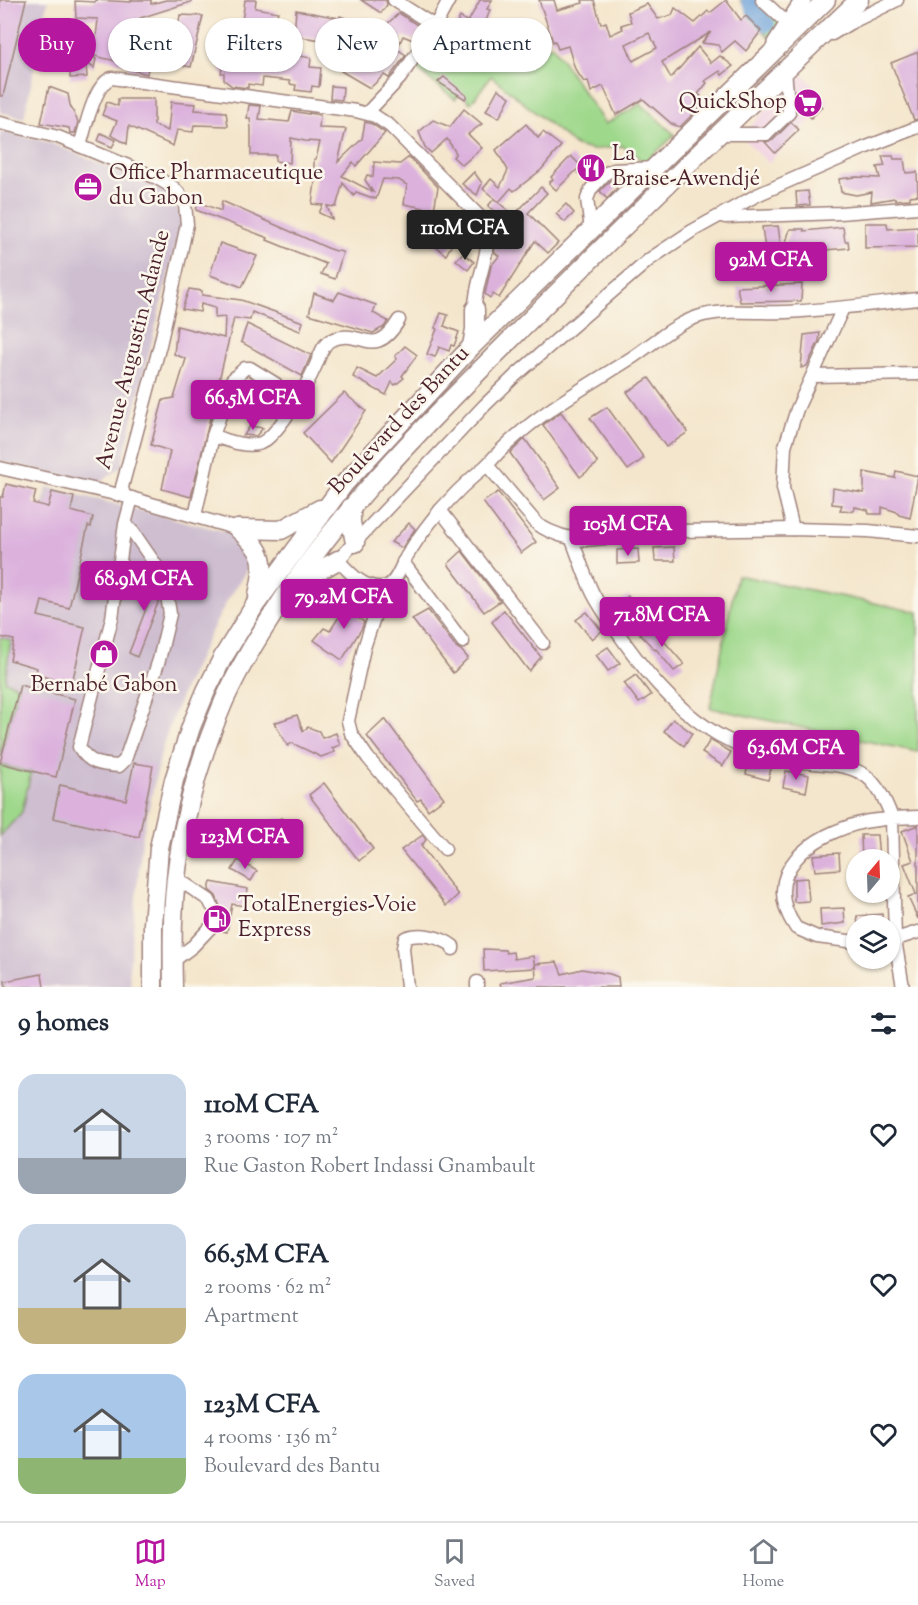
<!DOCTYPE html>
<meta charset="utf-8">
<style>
body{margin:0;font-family:"Sorts Mill Goudy",serif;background:#f2f2f3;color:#1f2937;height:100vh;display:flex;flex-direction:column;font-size:22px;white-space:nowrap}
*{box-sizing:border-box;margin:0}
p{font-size:20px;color:#747a83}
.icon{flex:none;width:33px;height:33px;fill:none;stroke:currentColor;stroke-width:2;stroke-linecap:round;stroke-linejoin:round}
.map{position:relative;height:987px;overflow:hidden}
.sheet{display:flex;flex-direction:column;background:#fff;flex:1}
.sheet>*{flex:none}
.top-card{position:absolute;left:18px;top:18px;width:600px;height:54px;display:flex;gap:12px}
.needle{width:39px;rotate:19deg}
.buttons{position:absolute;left:846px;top:849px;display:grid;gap:12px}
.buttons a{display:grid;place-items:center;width:54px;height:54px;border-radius:50%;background:#fff;box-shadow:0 2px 4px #0004;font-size:30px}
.price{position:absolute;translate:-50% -51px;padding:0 14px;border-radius:6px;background:#b5179e;color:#fff;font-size:20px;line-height:39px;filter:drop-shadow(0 2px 3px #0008)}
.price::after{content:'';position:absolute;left:50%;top:36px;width:18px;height:14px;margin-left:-9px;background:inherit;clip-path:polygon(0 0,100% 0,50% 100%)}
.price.selected{background:#222;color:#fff}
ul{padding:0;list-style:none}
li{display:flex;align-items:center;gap:18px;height:150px;padding:0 18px}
li span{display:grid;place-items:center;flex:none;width:168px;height:120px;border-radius:18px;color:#555}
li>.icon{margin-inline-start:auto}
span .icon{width:72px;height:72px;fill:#fffc;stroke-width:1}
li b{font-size:26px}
h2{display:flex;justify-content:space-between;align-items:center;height:72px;padding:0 18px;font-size:26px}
.chip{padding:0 21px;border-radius:27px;background:#fff;box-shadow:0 2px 4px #0004;font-size:21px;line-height:54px}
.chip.selected{background:#b5179e;color:#fff}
.menu{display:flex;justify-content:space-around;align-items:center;height:84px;border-top:2px solid #e0e1e3;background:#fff;font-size:16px;color:#747a83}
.menu a{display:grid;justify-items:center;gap:3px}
.menu .selected{color:#b5179e}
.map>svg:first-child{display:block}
.built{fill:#f1d0e2}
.industrial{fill:#cebed0}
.green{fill:#9ed88b;stroke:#747c5b;stroke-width:1.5}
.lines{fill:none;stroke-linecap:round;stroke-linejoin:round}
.river{stroke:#6da1d9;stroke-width:16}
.building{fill:#dcb2dd;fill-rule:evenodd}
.minor-tunnel{stroke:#d2beac;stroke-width:12;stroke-dasharray:12 6;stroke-linecap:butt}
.minor-casing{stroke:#9f827c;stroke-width:15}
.major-casing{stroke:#9f827c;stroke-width:18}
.highway-casing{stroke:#9f827c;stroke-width:21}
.minor{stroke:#fff;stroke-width:12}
.major{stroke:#fff;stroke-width:15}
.highway{stroke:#fff;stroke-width:18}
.labels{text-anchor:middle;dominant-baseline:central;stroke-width:5;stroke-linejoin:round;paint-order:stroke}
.poi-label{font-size:22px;fill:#4a1f2b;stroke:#fbf7ec;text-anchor:start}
.street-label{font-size:22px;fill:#4a1f2b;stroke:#fbf7ec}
</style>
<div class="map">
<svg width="918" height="987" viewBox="0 0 918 987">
<rect width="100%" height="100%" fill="#fbf7ec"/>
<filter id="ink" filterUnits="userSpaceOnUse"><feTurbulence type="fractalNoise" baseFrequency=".0167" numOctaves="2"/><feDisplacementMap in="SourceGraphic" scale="12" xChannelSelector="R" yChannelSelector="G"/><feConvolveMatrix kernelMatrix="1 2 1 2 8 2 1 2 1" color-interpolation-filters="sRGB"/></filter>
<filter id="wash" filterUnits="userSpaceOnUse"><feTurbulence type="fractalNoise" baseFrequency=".008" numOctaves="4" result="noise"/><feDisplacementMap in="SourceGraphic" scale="24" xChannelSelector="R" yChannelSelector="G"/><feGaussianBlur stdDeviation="1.35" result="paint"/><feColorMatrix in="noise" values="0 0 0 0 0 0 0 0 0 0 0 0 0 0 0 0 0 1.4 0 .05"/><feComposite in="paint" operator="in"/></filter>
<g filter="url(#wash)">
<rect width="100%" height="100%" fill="#f4e6cc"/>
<polygon class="built" points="802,74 829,101 768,163 741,136"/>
<g class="industrial">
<polygon points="0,0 48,0 24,118 0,112"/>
<polygon points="0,131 51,143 165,191 180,213 181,223 121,467 98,484 0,461"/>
<polygon points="47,487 223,531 236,535 250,554 248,568 229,597 207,640 182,693 163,744 142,839 129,969 131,987 0,987 0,836 22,812 30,773 0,765 0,757 18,686 5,681 11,640"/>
</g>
<g class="green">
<polygon points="740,0 769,0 785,18 770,39"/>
<polygon points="552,45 605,124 641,104 675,135 643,164 637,156 622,146 592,150 576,146 491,76 471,103 460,94 455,99 411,65 423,49 453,68 471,46 498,65 518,51 529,60"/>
<polygon points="737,575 918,612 918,752 710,708"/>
<polygon points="0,637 11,640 5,681 18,686 0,757"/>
<polygon points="0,765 31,773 22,812 0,836"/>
</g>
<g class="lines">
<polyline class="river" points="749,0 756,13 767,24"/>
</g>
<g id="blocks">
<g class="building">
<polygon points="0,0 26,0 3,96 0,96"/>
<polygon points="95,0 131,2 131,0 151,0 151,4 166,0 191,0 191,2 140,18 138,37 162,41 158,63 149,62 147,74 128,69 129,64 94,56 98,19 76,18 75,1 95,2"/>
<polygon points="245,0 256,0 255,8 278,12 268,41 291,44 290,54 311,58 310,67 321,68 319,87 312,86 311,92 295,90 296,85 290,84 290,81 263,78 262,86 248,84 248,88 232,86 224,80 224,73 221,73 226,42 239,43"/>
<polygon points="361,0 386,0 387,5 381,13"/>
<polygon points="480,0 492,0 487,9 490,10 482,32 477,41 456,25 460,17 468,22"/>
<path d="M539,0H554L557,10L583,3L582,0H594L601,24L606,22L610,35L623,29L621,25L631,22L628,12L647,4L658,19L672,15L675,8L695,23L708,11L710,13L726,0L741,20L746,16L761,31L746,51L735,41L722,52L718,45L702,43L711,32L662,62L671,78L698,47L711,63L720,56L733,66L722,75L720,71L705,81L707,83L698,94L701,96L695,102L700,107L680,127L672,124L643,99L616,115L603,86L591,92L588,81L584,82L575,69L568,46L558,49L555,41L553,42ZM649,33L657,48L633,61L626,44Z"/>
<polygon points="296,10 339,18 340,16 365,26 362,32 367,34 360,43 364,46 373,37 378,39 388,25 387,24 399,13 422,28 413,40 403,36 397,49 406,55 389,78 384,75 370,88 341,71 344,49 334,52 336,42 294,36"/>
<polygon points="180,15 203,16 191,67 171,63 174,48 185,50 184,30 178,29"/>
<polygon points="509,26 526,38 544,47 532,52 514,47 497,35"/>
<polygon points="436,42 444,49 445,47 450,49 453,42 470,51 463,62 457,58 454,65 432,50"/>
<polygon points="71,52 86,53 96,59 94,68 86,63 87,77 70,78"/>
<polygon points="918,52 918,119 914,120 891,63"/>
<polygon points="444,77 467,96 465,99 438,82"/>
<polygon points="331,86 343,87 342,100 330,99"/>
<polygon points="49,87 68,94 70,105 78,122 75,133 70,133 69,128 41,123"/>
<polygon points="498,89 510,97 499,118 486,111"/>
<polygon points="804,89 822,107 811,118 796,102 796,97"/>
<polygon points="118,99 154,99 154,125 168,131 171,102 196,104 195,110 226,112 228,126 194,125 193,132 177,130 173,146 129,126 127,144 111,135 117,121 102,115 107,102 118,106"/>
<polygon points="249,105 261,106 259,119 289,122 292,111 309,114 309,113 320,115 319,128 346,129 338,162 362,139 365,122 372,124 385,133 356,166 353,162 342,176 373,192 365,180 367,175 373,177 374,162 400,164 409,157 438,187 434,210 404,204 407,185 399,180 383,179 376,199 356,192 354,196 343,183 336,207 327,206 332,219 319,213 323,205 312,204 316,175 314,176 314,159 316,159 320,142 305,141 291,138 290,163 275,161 276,155 251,155 251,129 250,118 247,118"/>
<polygon points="464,109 482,124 468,134 482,148 462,165 453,157 456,153 447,139 431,153 425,147 419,132 433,120 450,127"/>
<polygon points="791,122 799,130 775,153 765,142 773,140"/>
<polygon points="526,124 538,138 543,132 561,146 541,170 514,191 511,188 499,202 483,189 491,179 500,187 508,170 496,150"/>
<polygon points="101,133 116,140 112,147 98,141"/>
<polygon points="571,156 581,166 556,190 549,183 553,179 551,177"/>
<polygon points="882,156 893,156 894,159 904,159 906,173 917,172 918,195 910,196 910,199 895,200 895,198 871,202 872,192 856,195 841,192 839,179 856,177 880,178 877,167 885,166"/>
<polygon points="589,161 598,170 586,180 578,173"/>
<polygon points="474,172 482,183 477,195 462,184"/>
<polygon points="610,181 617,188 607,199 600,191"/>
<polygon points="541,187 547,193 528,213 558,243 548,253 535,241 499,298 493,294 490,298 485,294 491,266 499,256 494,252 500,234 509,223 488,206 494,199 514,215"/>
<polygon points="808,191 810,205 797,206 796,192"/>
<polygon points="222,201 332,250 343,252 335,279 321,274 326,264 267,240 268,238 196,210 198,202 221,211"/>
<polygon points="566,204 574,213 565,222 556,214"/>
<polygon points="451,219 467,222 464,239 439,234 452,244 446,255 429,241 433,220 450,223"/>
<polygon points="865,223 887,223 888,229 918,227 918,247 865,248"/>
<polygon points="778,226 782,255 790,229 804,229 804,231 843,227 845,241 848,241 849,248 825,250 825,244 805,246 805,259 801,258 801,262 793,263 793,260 767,264 762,227"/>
<polygon points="220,243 257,256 242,287 210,275"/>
<polygon points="463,253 474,262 468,270 456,260"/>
<polygon points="802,284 801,301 740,302 737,287"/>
<polygon points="189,289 202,291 202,295 241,300 303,322 300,331 252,312 250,320 234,318 191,497 162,489 170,451 151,445 163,400 174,398 186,359 174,354 177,326 224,338 225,317 215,318 215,308 201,304 200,312 182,309"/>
<polygon points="339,292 376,305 373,313 388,321 384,327 373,333 309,314 314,293 334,300"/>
<polygon points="441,313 448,315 444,326 459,332 454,346 451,345 449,351 439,347 435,357 427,354 437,329 435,328"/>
<polygon points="247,324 311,355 302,376 241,342"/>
<polygon points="820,333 819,341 807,366 801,368 804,335"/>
<polygon points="405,346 417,355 402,376 404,378 395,385 392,382 386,395 353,377 357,368 377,378 397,359 395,356"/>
<polygon points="649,378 688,432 666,447 627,392"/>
<polygon points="344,393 366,411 331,463 303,433"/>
<polygon points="607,407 644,458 628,470 590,418"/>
<polygon points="561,412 598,463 580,477 543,425"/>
<polygon points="250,426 263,428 256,436 244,435"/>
<polygon points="525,439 560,488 544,500 510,453"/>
<polygon points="896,471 918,476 910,518 899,515 897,512 882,507 882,514 869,514 868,510 855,507 854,511 840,510 842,505 832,504 833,488 864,493 864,472 895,478"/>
<polygon points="6,484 36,491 33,503 48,507 52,492 74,497 71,511 93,517 91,527 88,526 69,608 42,601 38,616 85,627 72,683 36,675 37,668 10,660 14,640 0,637 0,497 3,497"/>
<polygon points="498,492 536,542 521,553 483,502"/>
<polygon points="409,523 415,529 402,548 391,542"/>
<polygon points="674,547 675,561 655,561 654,548"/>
<polygon points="638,549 639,563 617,564 617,550"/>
<polygon points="462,551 500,601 484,612 448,564"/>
<polygon points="134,577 157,586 156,594 159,595 159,600 137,657 129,653 151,596 130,588"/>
<polygon points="628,596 641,611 632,620 618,604"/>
<polygon points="357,597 369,607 358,618 364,622 362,628 342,660 314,640 324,628 330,631 344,609 346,610"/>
<polygon points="428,610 456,647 461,650 468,658 453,673 412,619"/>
<polygon points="504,610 541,657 529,671 492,622"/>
<polygon points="587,612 602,631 592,639 576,620"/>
<polygon points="650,625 684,664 674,671 656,649 655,650 640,634"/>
<polygon points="608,647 620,663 608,671 596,655"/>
<polygon points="636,675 651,695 639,703 624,683"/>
<polygon points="20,685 75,699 56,777 0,763"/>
<polygon points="297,715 303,731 308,727 319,731 322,738 336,733 340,745 332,748 335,752 321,757 292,743 288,746 274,723"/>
<polygon points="385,719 444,798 428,810 421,799 417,801 367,736"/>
<polygon points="673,719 692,733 684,746 664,731"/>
<polygon points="710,740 731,752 723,766 702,753"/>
<polygon points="749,759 772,765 768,780 746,774"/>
<polygon points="134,763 153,766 139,837 53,818 60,785 126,800"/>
<polygon points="786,771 809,775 806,792 783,787"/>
<polygon points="324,783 373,849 359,861 309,795"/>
<polygon points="282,818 286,832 248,842 245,828"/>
<polygon points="918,825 918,919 908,897 916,894 904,864 913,861 902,831"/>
<polygon points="423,835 426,840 421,846 458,895 446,906 401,850"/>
<polygon points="861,835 877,835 879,858 862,860"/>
<polygon points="839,853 840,869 815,871 813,855"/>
<polygon points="238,860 257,871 251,881 232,870"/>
<polygon points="807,878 809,901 794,902 794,879"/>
<polygon points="211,882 248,889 245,906 232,904 227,932 218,930 218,925 212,920 206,921 208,913 215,914 220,907 216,896 209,890"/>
<polygon points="844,908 845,923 821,926 820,909"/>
<polygon points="882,914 883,926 858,926 857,916"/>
<polygon points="483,949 505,950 506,953 513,952 514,959 533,956 535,968 484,971"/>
<polygon points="557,962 562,974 582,969 610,974 618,977 619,987 501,987 500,983 536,977 535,964"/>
<polygon points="42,974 44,987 6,987 5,981"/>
</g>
</g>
</g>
<g filter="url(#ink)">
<use href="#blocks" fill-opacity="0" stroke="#9f827c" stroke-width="1.5"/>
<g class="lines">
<polyline class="minor-tunnel" points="210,928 212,906"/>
<g class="minor-casing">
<g id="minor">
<polyline points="394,0 435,26"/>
<polyline points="762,0 788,24"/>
<polyline points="832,34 850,23 897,0"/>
<polyline points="367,113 400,78 435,26 449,0"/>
<polyline points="0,123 58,137 157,178 174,188 182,197 185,205 187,224 181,252 160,345 122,487 124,496"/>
<path d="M918,127L864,148L757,195L692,231L650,259L516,375L485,405L338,560C350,573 364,590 384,587C397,585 401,564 408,554C429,520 456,490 487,465L538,525C553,534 568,539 585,540L678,531L793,529L868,531L918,536"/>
<polyline points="721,134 767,134 789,113 785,71"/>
<path d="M80,146C85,129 95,82 112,78L356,111L375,116L390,126L483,220C496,249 474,279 475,309"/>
<polyline points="725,217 840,213 918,207"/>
<polyline points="591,230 587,199 591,189 606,173 614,170 655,168"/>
<polyline points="813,376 918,374"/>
<path d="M213,436L232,380L245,368H250L276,384L280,394C268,414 244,390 232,380"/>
<path d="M487,465C528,418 581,390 633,357C655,342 678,321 704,315C731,309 759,313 786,312C830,310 874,304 918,299"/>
<polyline points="0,468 124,496 238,529"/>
<polyline points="440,510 543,643"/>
<path d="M195,516L213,436C227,440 243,447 258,444C276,440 307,385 315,367C319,359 322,344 331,340C361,326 373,363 399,320"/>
<path d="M125,524L133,532L164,577L170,614L159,660L125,760L119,766C101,765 89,764 79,747L112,618L125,524L132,498"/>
<polyline points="793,529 783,488 785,446 797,409 843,308"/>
<path d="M572,540C578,555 583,571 590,587C596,602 607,616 616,630C642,668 670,703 709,729C732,745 768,756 795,761C818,765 846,762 866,776C879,786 887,804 892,818C883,820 873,820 864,822C813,834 757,872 796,928L817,937L856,942"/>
<polyline points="403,562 463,642"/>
<polyline points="384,587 364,648 348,721 351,733 368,758 445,849"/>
<polyline points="176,878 209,900 212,906"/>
<polyline points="890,941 918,932"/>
<polyline points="172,962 193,946 210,928"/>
<path d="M407,987L403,948L405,938C420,932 441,937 453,946V949"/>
<polyline points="477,987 477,982"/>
<polyline points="903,987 895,940 892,818 918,817"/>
</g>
</g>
<g class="major-casing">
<polyline id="major" points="775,43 803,0"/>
</g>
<g class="highway-casing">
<g id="highway">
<polyline points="472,346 475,329 475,309"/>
<polyline points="351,507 351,522 355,543"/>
<polyline points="238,529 281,530 320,509"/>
<path d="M238,529C265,553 266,560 258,595"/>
<polyline points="294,585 338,560"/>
<polyline points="153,987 153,924 159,848 174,780 191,727 206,691 222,659 255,605 344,484 472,346 826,0"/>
<path d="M173,987C172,942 172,894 180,850C188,799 204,748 224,701C237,672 253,645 270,619C336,514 418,432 505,345C621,228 740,113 859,0"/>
</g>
</g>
<use href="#minor" class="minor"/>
<use href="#major" class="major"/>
<use href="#highway" class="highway"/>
</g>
</g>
<defs>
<g id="supermarket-disc" transform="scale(1.5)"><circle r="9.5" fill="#b5179e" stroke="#fbf7ec"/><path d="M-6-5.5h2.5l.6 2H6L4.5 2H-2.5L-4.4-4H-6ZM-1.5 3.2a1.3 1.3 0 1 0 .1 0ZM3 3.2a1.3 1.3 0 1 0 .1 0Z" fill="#fff"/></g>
<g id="restaurant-disc" transform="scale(1.5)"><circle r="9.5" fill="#b5179e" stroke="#fbf7ec"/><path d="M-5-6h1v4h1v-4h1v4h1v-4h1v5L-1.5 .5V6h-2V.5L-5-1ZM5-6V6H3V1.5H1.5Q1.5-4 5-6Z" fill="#fff"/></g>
<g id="office-disc" transform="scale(1.5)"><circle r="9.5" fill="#b5179e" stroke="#fbf7ec"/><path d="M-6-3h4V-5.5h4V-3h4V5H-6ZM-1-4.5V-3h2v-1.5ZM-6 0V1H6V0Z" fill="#fff"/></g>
<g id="shop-disc" transform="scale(1.5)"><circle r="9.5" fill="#b5179e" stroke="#fbf7ec"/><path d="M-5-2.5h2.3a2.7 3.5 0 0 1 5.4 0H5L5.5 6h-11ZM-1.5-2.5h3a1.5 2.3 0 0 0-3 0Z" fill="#fff"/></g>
<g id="fuel-disc" transform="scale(1.5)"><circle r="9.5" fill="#b5179e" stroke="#fbf7ec"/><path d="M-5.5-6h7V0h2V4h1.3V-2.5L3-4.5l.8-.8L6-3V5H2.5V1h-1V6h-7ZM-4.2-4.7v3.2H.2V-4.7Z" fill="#fff"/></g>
</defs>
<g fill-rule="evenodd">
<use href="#supermarket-disc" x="808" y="103"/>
<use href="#restaurant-disc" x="591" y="168"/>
<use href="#office-disc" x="88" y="187"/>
<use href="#shop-disc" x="104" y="654"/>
<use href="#fuel-disc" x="217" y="919"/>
</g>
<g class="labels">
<g class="poi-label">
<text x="787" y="103" text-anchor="end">QuickShop</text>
<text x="612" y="155">La<tspan x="612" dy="25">Braise-Awendjé</tspan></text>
<text x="109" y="174">Office Pharmaceutique<tspan x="109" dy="25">du Gabon</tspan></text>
<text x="104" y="686" text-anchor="middle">Bernabé Gabon</text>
<text x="238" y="906">TotalEnergies-Voie<tspan x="238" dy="25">Express</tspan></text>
</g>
<g class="street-label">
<text transform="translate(134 350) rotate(-76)">Avenue Augustin Adande</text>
<text transform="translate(400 421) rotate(-47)">Boulevard des Bantu</text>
</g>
</g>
</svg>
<div class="buttons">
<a><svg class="needle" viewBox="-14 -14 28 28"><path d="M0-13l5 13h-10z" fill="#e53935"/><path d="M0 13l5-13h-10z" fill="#747a83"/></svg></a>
<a><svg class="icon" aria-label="layers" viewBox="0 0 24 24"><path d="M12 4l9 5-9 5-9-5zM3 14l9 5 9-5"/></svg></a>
</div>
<b class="price selected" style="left:465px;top:261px">110M CFA</b>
<b class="price" style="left:771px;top:293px">92M CFA</b>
<b class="price" style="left:253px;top:431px">66.5M CFA</b>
<b class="price" style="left:628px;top:557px">105M CFA</b>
<b class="price" style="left:144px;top:612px">68.9M CFA</b>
<b class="price" style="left:344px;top:630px">79.2M CFA</b>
<b class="price" style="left:662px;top:648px">71.8M CFA</b>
<b class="price" style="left:796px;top:781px">63.6M CFA</b>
<b class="price" style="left:245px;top:870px">123M CFA</b>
<div class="top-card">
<a class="chip selected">Buy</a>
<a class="chip">Rent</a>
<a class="chip">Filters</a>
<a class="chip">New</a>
<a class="chip">Apartment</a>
</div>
</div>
<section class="sheet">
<h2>9 homes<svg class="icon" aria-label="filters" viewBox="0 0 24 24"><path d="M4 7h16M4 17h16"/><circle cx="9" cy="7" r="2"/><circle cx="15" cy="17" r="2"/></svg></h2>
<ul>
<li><span style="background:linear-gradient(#c9d6e8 70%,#9aa5b1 0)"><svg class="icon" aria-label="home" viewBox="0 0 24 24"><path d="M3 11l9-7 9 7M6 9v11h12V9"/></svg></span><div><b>110M CFA</b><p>3 rooms · 107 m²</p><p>Rue Gaston Robert Indassi Gnambault</p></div><svg class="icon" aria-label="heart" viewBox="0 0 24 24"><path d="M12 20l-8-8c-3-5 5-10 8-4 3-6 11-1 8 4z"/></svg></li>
<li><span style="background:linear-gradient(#c9d6e8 70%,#c2b280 0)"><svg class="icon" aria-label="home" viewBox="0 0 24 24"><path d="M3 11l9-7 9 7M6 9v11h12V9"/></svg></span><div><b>66.5M CFA</b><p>2 rooms · 62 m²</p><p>Apartment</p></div><svg class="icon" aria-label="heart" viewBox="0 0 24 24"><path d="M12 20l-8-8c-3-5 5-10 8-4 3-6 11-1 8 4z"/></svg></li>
<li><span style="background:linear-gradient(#a9c7e8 70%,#8fb573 0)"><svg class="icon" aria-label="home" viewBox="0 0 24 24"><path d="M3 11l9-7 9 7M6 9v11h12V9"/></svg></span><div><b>123M CFA</b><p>4 rooms · 136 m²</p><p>Boulevard des Bantu</p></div><svg class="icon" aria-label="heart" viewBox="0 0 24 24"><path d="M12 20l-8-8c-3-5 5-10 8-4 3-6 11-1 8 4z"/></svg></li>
</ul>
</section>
<nav class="menu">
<a class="selected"><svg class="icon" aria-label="map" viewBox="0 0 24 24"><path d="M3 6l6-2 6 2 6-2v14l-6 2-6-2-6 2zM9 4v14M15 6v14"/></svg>Map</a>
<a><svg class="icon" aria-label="saved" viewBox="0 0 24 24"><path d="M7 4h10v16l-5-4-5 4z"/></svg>Saved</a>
<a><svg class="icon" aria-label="home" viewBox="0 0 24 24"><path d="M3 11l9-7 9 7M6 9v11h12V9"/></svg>Home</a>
</nav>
